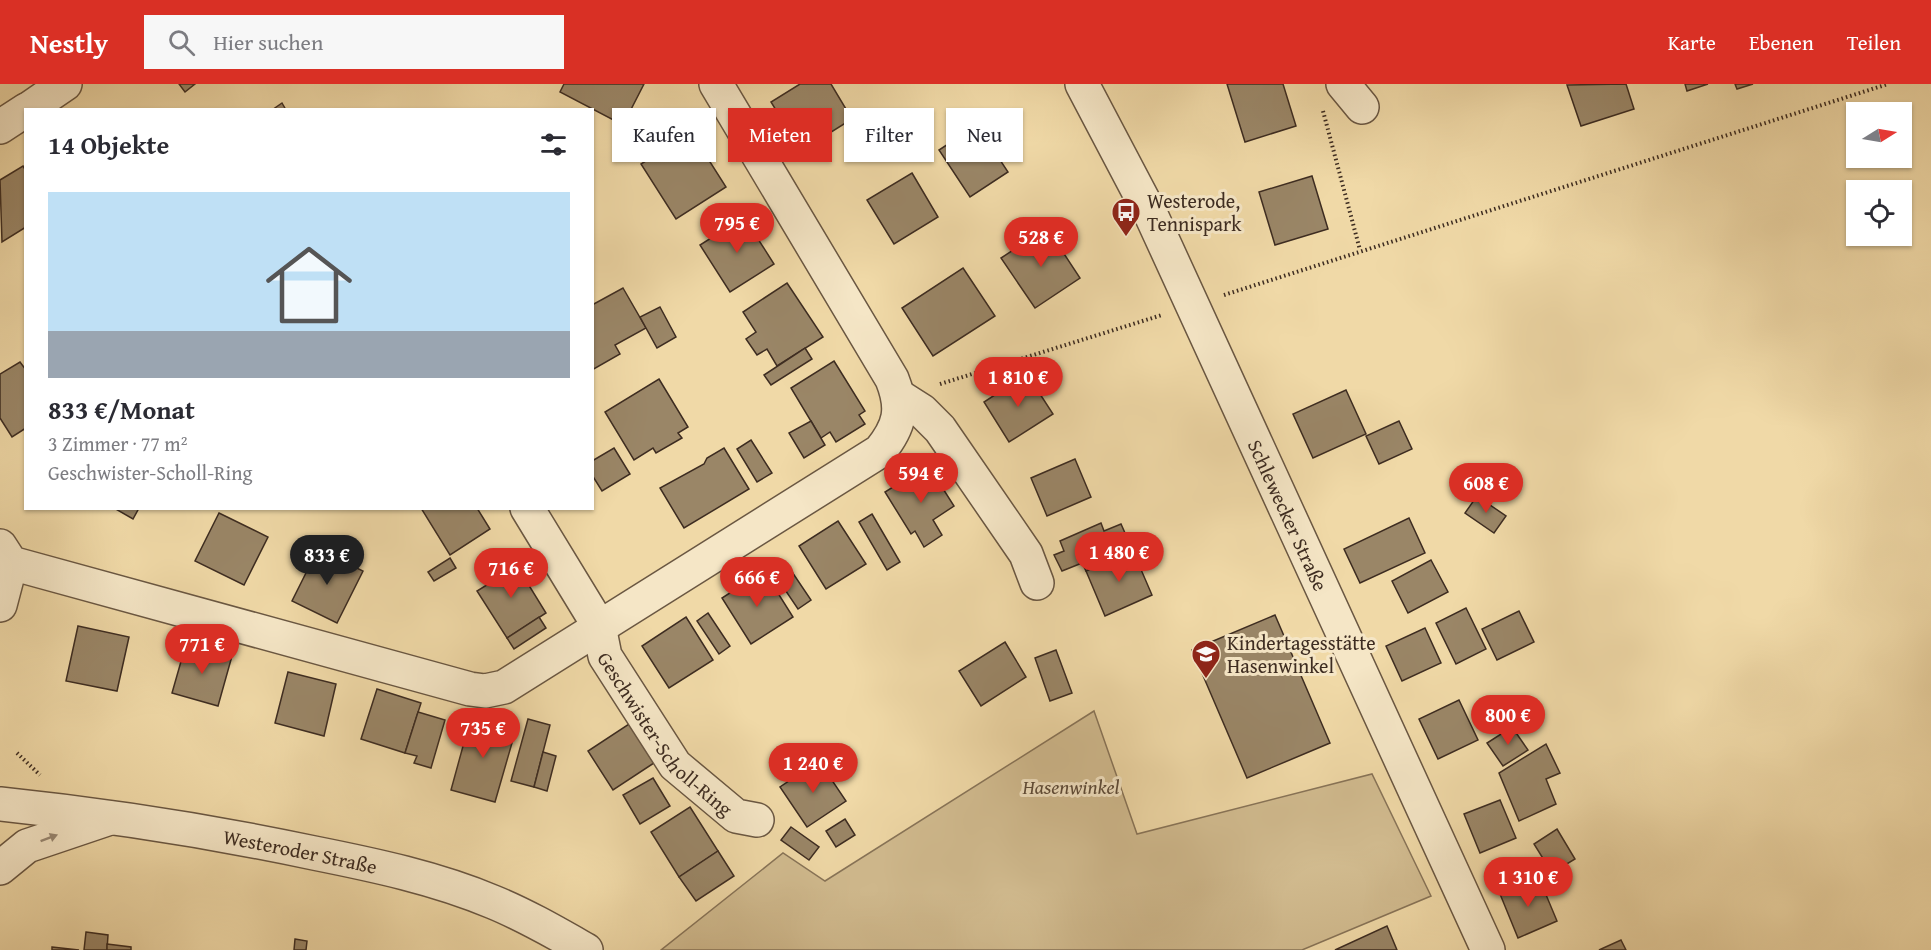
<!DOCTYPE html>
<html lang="de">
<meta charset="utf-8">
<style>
body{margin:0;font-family:"Gentium Book Plus",serif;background:#f7f7f7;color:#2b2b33;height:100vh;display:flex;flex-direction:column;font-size:22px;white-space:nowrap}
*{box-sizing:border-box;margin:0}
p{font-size:20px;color:#7c7c81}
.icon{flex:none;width:33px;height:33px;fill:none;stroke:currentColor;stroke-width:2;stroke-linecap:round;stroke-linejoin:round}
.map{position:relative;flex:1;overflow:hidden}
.side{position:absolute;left:24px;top:24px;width:570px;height:402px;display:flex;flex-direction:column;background:#fff;border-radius:0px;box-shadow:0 2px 4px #0004}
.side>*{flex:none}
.hud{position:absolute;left:612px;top:24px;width:570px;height:54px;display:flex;gap:12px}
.needle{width:39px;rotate:79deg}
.controls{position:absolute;left:1846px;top:18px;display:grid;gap:12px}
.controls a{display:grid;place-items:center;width:66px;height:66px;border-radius:0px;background:#fff;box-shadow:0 2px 4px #0004;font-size:30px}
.price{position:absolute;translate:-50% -51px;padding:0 14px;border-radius:21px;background:#d93025;color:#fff;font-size:20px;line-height:39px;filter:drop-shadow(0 2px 3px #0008)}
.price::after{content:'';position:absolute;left:50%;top:36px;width:18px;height:14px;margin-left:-9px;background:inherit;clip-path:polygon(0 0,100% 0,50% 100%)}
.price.current{background:#222;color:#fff}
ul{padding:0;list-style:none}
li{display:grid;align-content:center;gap:12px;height:318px;padding:0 24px}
li span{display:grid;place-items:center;height:186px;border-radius:0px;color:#555}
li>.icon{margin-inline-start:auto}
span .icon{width:108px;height:108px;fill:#fffc;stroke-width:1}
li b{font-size:26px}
h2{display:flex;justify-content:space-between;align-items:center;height:72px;padding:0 24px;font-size:26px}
.tag{padding:0 21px;border-radius:0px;background:#fff;box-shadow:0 2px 4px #0004;font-size:21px;line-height:54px}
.tag.current{background:#d93025;color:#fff}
header{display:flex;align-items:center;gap:36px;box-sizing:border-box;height:84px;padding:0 30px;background:#d93025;color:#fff}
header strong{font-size:28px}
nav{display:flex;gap:33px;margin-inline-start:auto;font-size:21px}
.search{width:420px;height:54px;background:#f7f7f7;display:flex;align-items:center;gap:15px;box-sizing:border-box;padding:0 21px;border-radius:0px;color:#7c7c81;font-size:22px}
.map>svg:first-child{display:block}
.green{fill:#d2bc90;stroke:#887458;stroke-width:1.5}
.building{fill:#9a8667;stroke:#3d2c21;stroke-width:1.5}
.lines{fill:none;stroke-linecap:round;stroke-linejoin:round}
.minor-casing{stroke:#6a5742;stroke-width:36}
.tertiary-casing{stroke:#6a5742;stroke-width:36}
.path{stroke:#3d2c21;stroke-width:4;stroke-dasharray:1.5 3;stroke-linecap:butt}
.minor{stroke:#f5e6c6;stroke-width:33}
.tertiary{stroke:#f5e6c6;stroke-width:33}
.oneway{fill:#998974}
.labels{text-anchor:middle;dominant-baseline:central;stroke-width:6;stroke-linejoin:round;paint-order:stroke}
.poi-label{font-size:20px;fill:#3d2c21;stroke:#f5e6c6;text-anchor:start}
.street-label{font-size:20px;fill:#3d2c21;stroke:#f5e6c6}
.park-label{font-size:20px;font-style:italic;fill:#5b4937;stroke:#f5e6c6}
</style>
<header>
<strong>Nestly</strong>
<div class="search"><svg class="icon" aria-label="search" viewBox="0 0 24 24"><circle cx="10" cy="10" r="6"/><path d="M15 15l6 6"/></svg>Hier suchen</div>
<nav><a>Karte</a><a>Ebenen</a><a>Teilen</a></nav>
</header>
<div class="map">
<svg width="1931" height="866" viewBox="0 0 1931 866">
<rect width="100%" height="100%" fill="#f0d9a7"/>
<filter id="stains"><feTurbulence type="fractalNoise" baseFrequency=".00333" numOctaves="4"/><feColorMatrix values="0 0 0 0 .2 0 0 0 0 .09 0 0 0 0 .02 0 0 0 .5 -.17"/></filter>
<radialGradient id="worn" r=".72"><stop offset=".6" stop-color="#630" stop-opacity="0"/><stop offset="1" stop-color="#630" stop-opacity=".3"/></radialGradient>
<polygon class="green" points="1094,627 1137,750 1372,690 1431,812 1302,866 661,866 783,769 825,797"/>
<g class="building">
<polygon points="179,0 195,0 185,8"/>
<polygon points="564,0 644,0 623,41 560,8"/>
<polygon points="800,0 831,0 852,35 801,67 771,18"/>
<polygon points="1227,0 1283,0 1296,42 1245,58"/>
<polygon points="1626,0 1634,25 1581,42 1567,1"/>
<polygon points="1685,0 1708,0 1687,7"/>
<polygon points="1735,0 1753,0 1737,5"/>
<polygon points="282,19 286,26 272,26"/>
<polygon points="977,41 1008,88 970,113 939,66"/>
<polygon points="691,48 726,103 676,135 641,80"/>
<polygon points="23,82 26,87 26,143 2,158 0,96"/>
<polygon points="912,89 938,133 894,160 867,116"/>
<polygon points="1312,92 1328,145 1275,161 1259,108"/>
<polygon points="744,133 774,180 730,208 700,161"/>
<polygon points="1047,144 1080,194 1035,224 1001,174"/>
<polygon points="963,184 995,232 933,272 902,224"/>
<polygon points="787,199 823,253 777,282 767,265 757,271 746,255 756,248 743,228"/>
<polygon points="623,204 646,244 615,261 620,270 592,286 592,221"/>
<polygon points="660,223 676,253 657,264 640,233"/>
<polygon points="805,264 812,275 771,301 764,291"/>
<polygon points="834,277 865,327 859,331 865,340 836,358 830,348 821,354 791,304"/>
<polygon points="20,278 26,286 26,344 12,353 0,334 0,290"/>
<polygon points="1027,290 1053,330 1009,358 984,318"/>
<polygon points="659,295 688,343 678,349 682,354 656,369 653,364 634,376 605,328"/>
<polygon points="1346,306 1366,350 1313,374 1293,330"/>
<polygon points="811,337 825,361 804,374 789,349"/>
<polygon points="1399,337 1412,365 1379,380 1366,352"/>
<polygon points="751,356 772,389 757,398 737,365"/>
<polygon points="614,364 630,390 602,407 592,391 592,377"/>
<polygon points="724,364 749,405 684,444 660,404 704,380 707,374"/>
<polygon points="1075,375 1091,413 1047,432 1031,394"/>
<polygon points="928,381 954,422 933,436 942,451 924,463 915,447 911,450 885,408"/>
<polygon points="1477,412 1506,432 1494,449 1465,429"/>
<polygon points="114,424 139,424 133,435"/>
<polygon points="421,424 477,424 490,445 450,471"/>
<polygon points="219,429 268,453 244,501 195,477"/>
<polygon points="872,430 900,478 887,486 859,438"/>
<polygon points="1409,434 1425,469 1360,499 1344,465"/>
<polygon points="838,437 866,480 826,505 799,462"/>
<polygon points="1101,439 1104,447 1121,440 1133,467 1086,487 1082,479 1062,487 1054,471 1064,467 1060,457"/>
<polygon points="318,465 363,487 337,539 292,517"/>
<polygon points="1133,467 1152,511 1105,532 1086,487"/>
<polygon points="509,469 546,529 507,554 477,507 503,491 495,478"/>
<polygon points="450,474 456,484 434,497 428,488"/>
<polygon points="1431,476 1448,508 1408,529 1392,497"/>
<polygon points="786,479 811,516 798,525 773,488"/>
<polygon points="764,487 793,533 751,560 722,514"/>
<polygon points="1466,524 1486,565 1456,580 1436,539"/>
<polygon points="1519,527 1534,558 1497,576 1482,545"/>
<polygon points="708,529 730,562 719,570 697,537"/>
<polygon points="1275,531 1330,659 1247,694 1192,566"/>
<polygon points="539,533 546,544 514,565 507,554"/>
<polygon points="686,533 713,576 669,604 642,562"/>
<polygon points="78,542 129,553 117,607 66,597"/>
<polygon points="1425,544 1441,579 1402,597 1386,562"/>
<polygon points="1005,558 1026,593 981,622 959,587"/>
<polygon points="186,560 232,572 218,622 172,609"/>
<polygon points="1056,566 1072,609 1050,617 1035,574"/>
<polygon points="288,588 336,600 324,652 275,639"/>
<polygon points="377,605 421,619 405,669 361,655"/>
<polygon points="1459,616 1478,656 1438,675 1419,635"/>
<polygon points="418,628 445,636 431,684 414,679 417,672 405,669"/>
<polygon points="471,633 516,645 495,718 451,706"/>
<polygon points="528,635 550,641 534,703 511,697"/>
<polygon points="629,640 654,679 613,706 588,667"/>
<polygon points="1512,643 1528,666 1503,682 1487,659"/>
<polygon points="1546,660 1560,689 1546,695 1556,720 1519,737 1499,689"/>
<polygon points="543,668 556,672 547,707 534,703"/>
<polygon points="819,677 846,717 807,743 780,703"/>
<polygon points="653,694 670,722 640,740 623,711"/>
<polygon points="1500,716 1516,754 1480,769 1464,730"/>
<polygon points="690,723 718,767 679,793 651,748"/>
<polygon points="845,735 855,751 836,763 826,747"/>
<polygon points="791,743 819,763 809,776 781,756"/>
<polygon points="1557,745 1575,775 1552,789 1534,760"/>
<polygon points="718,767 734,792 696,817 679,793"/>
<polygon points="1539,794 1557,837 1518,854 1500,810"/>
<polygon points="1387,842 1397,866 1335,866"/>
<polygon points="86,848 108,851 107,866 84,866"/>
<polygon points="295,855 307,857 306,866 294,866"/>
<polygon points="1621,856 1626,866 1599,866"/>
<polygon points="107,860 131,863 131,866 107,866"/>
<polygon points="52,863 79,866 52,866"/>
</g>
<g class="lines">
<g class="minor-casing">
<g id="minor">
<polyline points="1343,0 1362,23"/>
<polyline points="27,26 65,0"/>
<polyline points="0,43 26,26"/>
<polyline points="900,313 922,327 940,345 1026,470 1037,499"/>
<path id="s1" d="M527,424L599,542L605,572L675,681L736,732L757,736"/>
<path d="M0,462L11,479L470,605L485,607L504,603L880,367C900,342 904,325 892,295L716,0"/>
<polyline points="0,521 11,479"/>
<polyline points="0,784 27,762 110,734"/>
</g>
</g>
<g class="tertiary-casing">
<g id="tertiary">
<path id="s2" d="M1082,0L1152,133L1488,866"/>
<path id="s3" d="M0,720C105,731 210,747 314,769C374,781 436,794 493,818C525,831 556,849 586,866"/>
</g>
</g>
<g class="path">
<polyline points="1323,27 1360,166"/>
<polyline points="1224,211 1888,0"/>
<polyline points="940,300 1162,231"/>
<polyline points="17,669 40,691"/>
</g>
<use href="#minor" class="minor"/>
<use href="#tertiary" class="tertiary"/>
</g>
<defs><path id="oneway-solid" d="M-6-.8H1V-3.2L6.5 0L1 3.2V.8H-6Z" transform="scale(1.5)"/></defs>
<use class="oneway" href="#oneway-solid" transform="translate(49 754) rotate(-21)"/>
<defs>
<g id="bus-pin" transform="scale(1.5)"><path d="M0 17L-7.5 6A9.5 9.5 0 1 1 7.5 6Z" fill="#8f2418" stroke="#f5e6c6"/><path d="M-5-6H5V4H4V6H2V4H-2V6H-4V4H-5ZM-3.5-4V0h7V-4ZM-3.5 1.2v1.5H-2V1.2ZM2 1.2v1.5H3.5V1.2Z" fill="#fff"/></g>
<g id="school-pin" transform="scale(1.5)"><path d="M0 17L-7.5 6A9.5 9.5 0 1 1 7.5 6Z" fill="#8f2418" stroke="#f5e6c6"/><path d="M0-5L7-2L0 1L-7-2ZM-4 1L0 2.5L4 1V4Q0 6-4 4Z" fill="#fff"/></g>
</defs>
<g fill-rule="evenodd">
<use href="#bus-pin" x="1126" y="128"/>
<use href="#school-pin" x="1206" y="570"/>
</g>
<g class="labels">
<g class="poi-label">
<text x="1147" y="116">Westerode,<tspan x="1147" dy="23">Tennispark</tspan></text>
<text x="1227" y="558">Kindertagesstätte<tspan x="1227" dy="23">Hasenwinkel</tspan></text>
</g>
<g class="street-label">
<text stroke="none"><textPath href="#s2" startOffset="478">Schlewecker Straße</textPath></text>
<text stroke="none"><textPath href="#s1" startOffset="268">Geschwister-Scholl-Ring</textPath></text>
<text stroke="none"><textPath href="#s3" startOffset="304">Westeroder Straße</textPath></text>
</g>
<g class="park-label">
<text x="1071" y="702">Hasenwinkel</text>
</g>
</g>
<rect width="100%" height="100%" filter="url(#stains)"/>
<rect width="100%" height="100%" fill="url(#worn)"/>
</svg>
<div class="controls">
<a><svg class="needle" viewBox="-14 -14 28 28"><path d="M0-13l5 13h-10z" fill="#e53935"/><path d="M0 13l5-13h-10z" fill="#7c7c81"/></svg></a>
<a><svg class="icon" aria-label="locate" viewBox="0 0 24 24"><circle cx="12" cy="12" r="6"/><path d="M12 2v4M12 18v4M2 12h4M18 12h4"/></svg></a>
</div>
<b class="price" style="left:737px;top:170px">795 €</b>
<b class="price" style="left:1041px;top:184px">528 €</b>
<b class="price" style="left:1018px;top:324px">1 810 €</b>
<b class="price" style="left:921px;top:420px">594 €</b>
<b class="price" style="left:1486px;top:430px">608 €</b>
<b class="price" style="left:1119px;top:499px">1 480 €</b>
<b class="price current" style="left:327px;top:502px">833 €</b>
<b class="price" style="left:511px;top:515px">716 €</b>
<b class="price" style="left:757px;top:524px">666 €</b>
<b class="price" style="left:202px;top:591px">771 €</b>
<b class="price" style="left:1508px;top:662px">800 €</b>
<b class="price" style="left:483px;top:675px">735 €</b>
<b class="price" style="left:813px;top:710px">1 240 €</b>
<b class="price" style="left:1528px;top:824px">1 310 €</b>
<div class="hud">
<a class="tag">Kaufen</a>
<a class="tag current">Mieten</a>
<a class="tag">Filter</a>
<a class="tag">Neu</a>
</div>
<section class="side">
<h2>14 Objekte<svg class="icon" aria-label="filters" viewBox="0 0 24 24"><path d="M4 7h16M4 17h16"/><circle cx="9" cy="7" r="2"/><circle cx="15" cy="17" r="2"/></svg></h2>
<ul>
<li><span style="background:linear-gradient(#bfe0f5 75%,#9aa5b1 0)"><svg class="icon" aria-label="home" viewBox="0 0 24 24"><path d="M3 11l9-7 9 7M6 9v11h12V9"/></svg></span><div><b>833 €/Monat</b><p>3 Zimmer · 77 m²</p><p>Geschwister-Scholl-Ring</p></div></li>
</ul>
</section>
</div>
